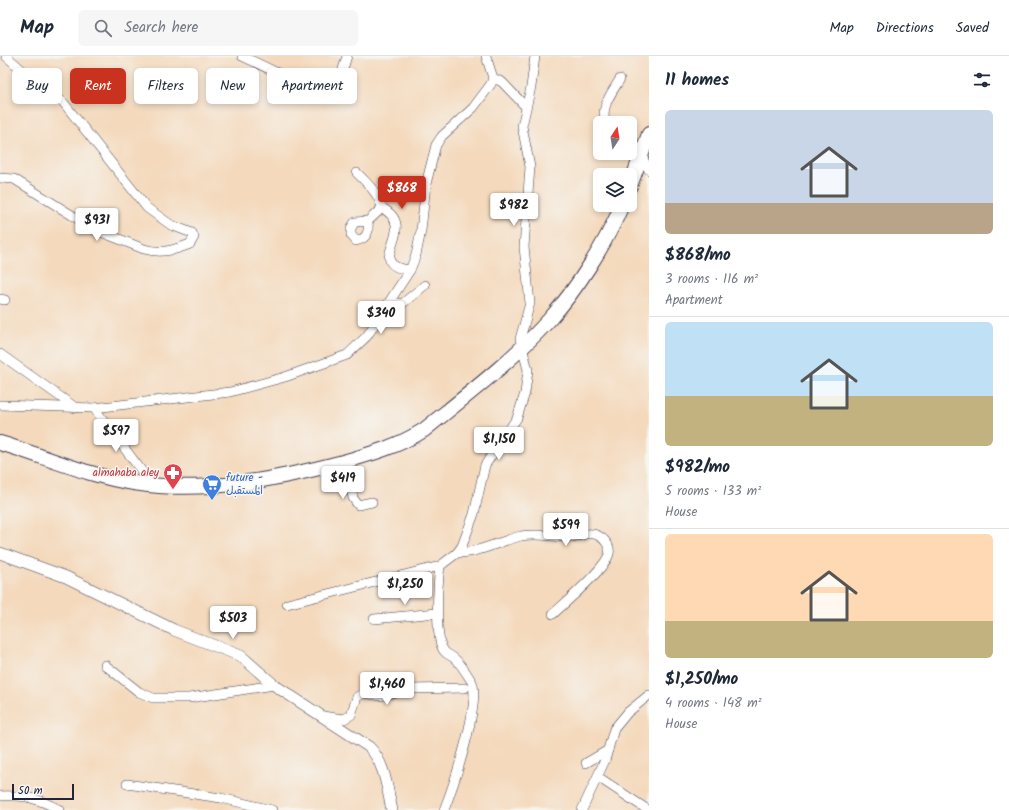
<!DOCTYPE html>
<meta charset="utf-8">
<style>
body{margin:0;font-family:Kalam,"Playpen Sans Arabic",sans-serif;background:#f6f6f7;color:#1f2937;height:100vh;display:flex;flex-direction:column;font-size:15px;white-space:nowrap}
*{box-sizing:border-box;margin:0}
p{font-size:13px;color:#747a83}
.icon{flex:none;width:22px;height:22px;fill:none;stroke:currentColor;stroke-width:2;stroke-linecap:round;stroke-linejoin:round}
.map{position:relative;flex:1;overflow:hidden}
.side{display:flex;flex-direction:column;background:#fff;width:360px}
.side>*{flex:none}
.top-card{position:absolute;left:12px;top:12px;width:380px;height:36px;display:flex;gap:8px}
.needle{width:26px;rotate:12deg}
.fabs{position:absolute;left:593px;top:60px;display:grid;gap:8px}
.fabs a{display:grid;place-items:center;width:44px;height:44px;border-radius:6px;background:#fff;box-shadow:0 2px 6px #0003;font-size:20px}
.scale{position:absolute;left:12px;bottom:10px;width:62px;box-sizing:border-box;padding-left:4px;border:2px solid #22223b;border-top:0;font-size:11px;line-height:14px;white-space:nowrap;color:#22223b;-webkit-text-stroke:3px #f6f6f2;paint-order:stroke}
.price{position:absolute;translate:-50% -34px;padding:0 9px;border-radius:4px;background:#fff;color:#222;font-size:13px;line-height:26px;filter:drop-shadow(0 1px 2px #0008)}
.price::after{content:'';position:absolute;left:50%;top:24px;width:12px;height:9px;margin-left:-6px;background:inherit;clip-path:polygon(0 0,100% 0,50% 100%)}
.price.active{background:#c8321e;color:#fff}
ul{padding:0;list-style:none}
li{display:grid;align-content:center;gap:8px;height:212px;padding:0 16px}
li+li{border-top:1px solid #e0e1e3}
li span{display:grid;place-items:center;height:124px;border-radius:6px;color:#555}
li>.icon{margin-inline-start:auto}
span .icon{width:72px;height:72px;fill:#fffc;stroke-width:1}
li b{font-size:17px}
h2{display:flex;justify-content:space-between;align-items:center;height:48px;padding:0 16px;font-size:17px}
.tag{padding:0 14px;border-radius:6px;background:#fff;box-shadow:0 2px 6px #0003;font-size:14px;line-height:36px}
.tag.active{background:#c8321e;color:#fff}
header{display:flex;align-items:center;gap:24px;box-sizing:border-box;height:56px;padding:0 20px;background:#fff;border-bottom:1px solid #e0e1e3}
header strong{font-size:19px}
nav{display:flex;gap:22px;margin-inline-start:auto;font-size:14px}
.search{width:280px;height:36px;background:#f6f6f7;display:flex;align-items:center;gap:10px;box-sizing:border-box;padding:0 14px;border-radius:6px;color:#747a83;font-size:15px}
main{display:flex;flex:1;min-height:0}
.map>svg:first-child{display:block}
.lines{fill:none;stroke-linecap:round;stroke-linejoin:round}
.minor-casing{stroke:#423d4e;stroke-width:10}
.tertiary-casing{stroke:#423d4e;stroke-width:12}
.primary-casing{stroke:#423d4e;stroke-width:16}
.minor{stroke:#fff;stroke-width:9}
.tertiary{stroke:#fff;stroke-width:11}
.primary{stroke:#fff;stroke-width:14}
.labels{text-anchor:middle;dominant-baseline:central;stroke-width:3;stroke-linejoin:round;paint-order:stroke}
.health-label{font-size:11px;fill:#be3a42;stroke:#f6f6f2;text-anchor:end}
.shop-label{font-size:11px;fill:#366cbe;stroke:#f6f6f2;text-anchor:start}
</style>
<header>
<strong>Map</strong>
<div class="search"><svg class="icon" aria-label="search" viewBox="0 0 24 24"><circle cx="10" cy="10" r="6"/><path d="M15 15l6 6"/></svg>Search here</div>
<nav><a>Map</a><a>Directions</a><a>Saved</a></nav>
</header>
<main>
<div class="map">
<svg width="649" height="754" viewBox="0 0 649 754">
<rect width="100%" height="100%" fill="#f6f6f2"/>
<filter id="ink" filterUnits="userSpaceOnUse"><feTurbulence type="fractalNoise" baseFrequency=".025" numOctaves="2"/><feDisplacementMap in="SourceGraphic" scale="8" xChannelSelector="R" yChannelSelector="G"/><feConvolveMatrix kernelMatrix="1 2 1 2 8 2 1 2 1" color-interpolation-filters="sRGB"/></filter>
<filter id="wash" filterUnits="userSpaceOnUse"><feTurbulence type="fractalNoise" baseFrequency=".012" numOctaves="4" result="noise"/><feDisplacementMap in="SourceGraphic" scale="16" xChannelSelector="R" yChannelSelector="G"/><feGaussianBlur stdDeviation="0.9" result="paint"/><feColorMatrix in="noise" values="0 0 0 0 0 0 0 0 0 0 0 0 0 0 0 0 0 1.4 0 .05"/><feComposite in="paint" operator="in"/></filter>
<g filter="url(#wash)">
<rect width="100%" height="100%" fill="#f4d9bc"/>
</g>
<g filter="url(#ink)">
<g class="lines">
<g class="minor-casing">
<g id="minor">
<polyline points="242,0 328,41 331,41 340,23 347,0"/>
<polyline points="486,0 493,22"/>
<path d="M606,67C599,52 613,35 620,23"/>
<polyline points="630,94 640,106"/>
<polyline points="642,101 649,114"/>
<path d="M357,117C367,127 379,138 382,152C422,173 360,209 410,214"/>
<path d="M0,122L14,123L94,173L144,193C161,198 175,194 190,188L194,181L192,177L171,169L147,152L63,46L38,28L6,0"/>
<path d="M368,165C369,176 368,182 356,185L351,179V172L355,166L368,165L382,152"/>
<polyline points="0,243 5,244"/>
<polyline points="390,245 402,248 425,229"/>
<polyline points="0,298 76,352"/>
<polyline points="0,349 94,352 230,336 285,321 347,299 367,280 410,214 416,199 421,175 426,128 436,89 442,80 473,52 491,28 493,22 502,26 525,50"/>
<polyline points="94,352 153,430"/>
<polyline points="346,405 353,442 358,449 372,446"/>
<path d="M457,497C479,497 500,485 521,480C538,477 553,481 570,481C579,481 588,475 597,479C604,482 611,490 609,498C605,513 566,546 553,558"/>
<path d="M440,510C438,526 434,582 444,595C447,599 453,600 456,604C462,609 468,620 472,626C481,648 453,731 444,754"/>
<polyline points="287,548 440,510 457,497 462,490 474,458 485,409 517,362 525,337 528,314 520,283 530,247 524,191 530,111 522,70 531,31 535,0"/>
<polyline points="374,563 437,557"/>
<polyline points="105,609 139,636 153,642 189,642 274,629"/>
<polyline points="322,660 344,663 351,659 357,641 364,637 381,640 409,633 465,632"/>
<polyline points="586,707 608,694"/>
<polyline points="598,721 648,754"/>
<polyline points="127,728 221,742 272,754"/>
<path d="M0,740C26,739 37,742 60,754"/>
<polyline points="582,754 605,704 614,673 628,656 649,639"/>
</g>
</g>
<g class="tertiary-casing">
<path id="tertiary" d="M0,497L66,521L174,574L241,600L274,629L369,691C385,707 387,732 392,754"/>
</g>
<g class="primary-casing">
<g id="primary">
<polyline points="630,130 649,78"/>
<path d="M0,387C44,400 88,420 134,427C203,438 275,424 343,406C371,398 399,390 424,374C467,339 512,305 549,264C577,233 606,187 622,149"/>
</g>
</g>
<use href="#minor" class="minor"/>
<use href="#tertiary" class="tertiary"/>
<use href="#primary" class="primary"/>
</g>
</g>
<defs>
<g id="pharmacy-pin" transform="scale(1)"><path d="M0 17L-7.5 6A9.5 9.5 0 1 1 7.5 6Z" fill="#e0444e" stroke="#f6f6f2"/><path d="M-2-6h4v4h4v4h-4v4h-4v-4h-4v-4h4Z" fill="#fff"/></g>
<g id="supermarket-pin" transform="scale(1)"><path d="M0 17L-7.5 6A9.5 9.5 0 1 1 7.5 6Z" fill="#3f7fe0" stroke="#f6f6f2"/><path d="M-6-5.5h2.5l.6 2H6L4.5 2H-2.5L-4.4-4H-6ZM-1.5 3.2a1.3 1.3 0 1 0 .1 0ZM3 3.2a1.3 1.3 0 1 0 .1 0Z" fill="#fff"/></g>
</defs>
<g fill-rule="evenodd">
<use href="#pharmacy-pin" x="173" y="417"/>
<use href="#supermarket-pin" x="212" y="428"/>
</g>
<g class="labels">
<g class="health-label">
<text x="159" y="417">almahaba aley</text>
</g>
<g class="shop-label">
<text x="226" y="422">future -<tspan x="226" dy="13">المستقبل</tspan></text>
</g>
</g>
</svg>
<div class="fabs">
<a><svg class="needle" viewBox="-14 -14 28 28"><path d="M0-13l5 13h-10z" fill="#e53935"/><path d="M0 13l5-13h-10z" fill="#747a83"/></svg></a>
<a><svg class="icon" aria-label="layers" viewBox="0 0 24 24"><path d="M12 4l9 5-9 5-9-5zM3 14l9 5 9-5"/></svg></a>
</div>
<div class="scale">50 m</div>
<b class="price active" style="left:402px;top:154px">$868</b>
<b class="price" style="left:514px;top:171px">$982</b>
<b class="price" style="left:97px;top:186px">$931</b>
<b class="price" style="left:381px;top:279px">$340</b>
<b class="price" style="left:116px;top:397px">$597</b>
<b class="price" style="left:499px;top:405px">$1,150</b>
<b class="price" style="left:343px;top:444px">$419</b>
<b class="price" style="left:566px;top:491px">$599</b>
<b class="price" style="left:405px;top:550px">$1,250</b>
<b class="price" style="left:233px;top:584px">$503</b>
<b class="price" style="left:387px;top:650px">$1,460</b>
<div class="top-card">
<a class="tag">Buy</a>
<a class="tag active">Rent</a>
<a class="tag">Filters</a>
<a class="tag">New</a>
<a class="tag">Apartment</a>
</div>
</div>
<section class="side">
<h2>11 homes<svg class="icon" aria-label="filters" viewBox="0 0 24 24"><path d="M4 7h16M4 17h16"/><circle cx="9" cy="7" r="2"/><circle cx="15" cy="17" r="2"/></svg></h2>
<ul>
<li><span style="background:linear-gradient(#c9d6e8 75%,#b9a48a 0)"><svg class="icon" aria-label="home" viewBox="0 0 24 24"><path d="M3 11l9-7 9 7M6 9v11h12V9"/></svg></span><div><b>$868/mo</b><p>3 rooms · 116 m²</p><p>Apartment</p></div></li>
<li><span style="background:linear-gradient(#bfe0f5 60%,#c2b280 0)"><svg class="icon" aria-label="home" viewBox="0 0 24 24"><path d="M3 11l9-7 9 7M6 9v11h12V9"/></svg></span><div><b>$982/mo</b><p>5 rooms · 133 m²</p><p>House</p></div></li>
<li><span style="background:linear-gradient(#ffd9b3 70%,#c2b280 0)"><svg class="icon" aria-label="home" viewBox="0 0 24 24"><path d="M3 11l9-7 9 7M6 9v11h12V9"/></svg></span><div><b>$1,250/mo</b><p>4 rooms · 148 m²</p><p>House</p></div></li>
</ul>
</section>
</main>
